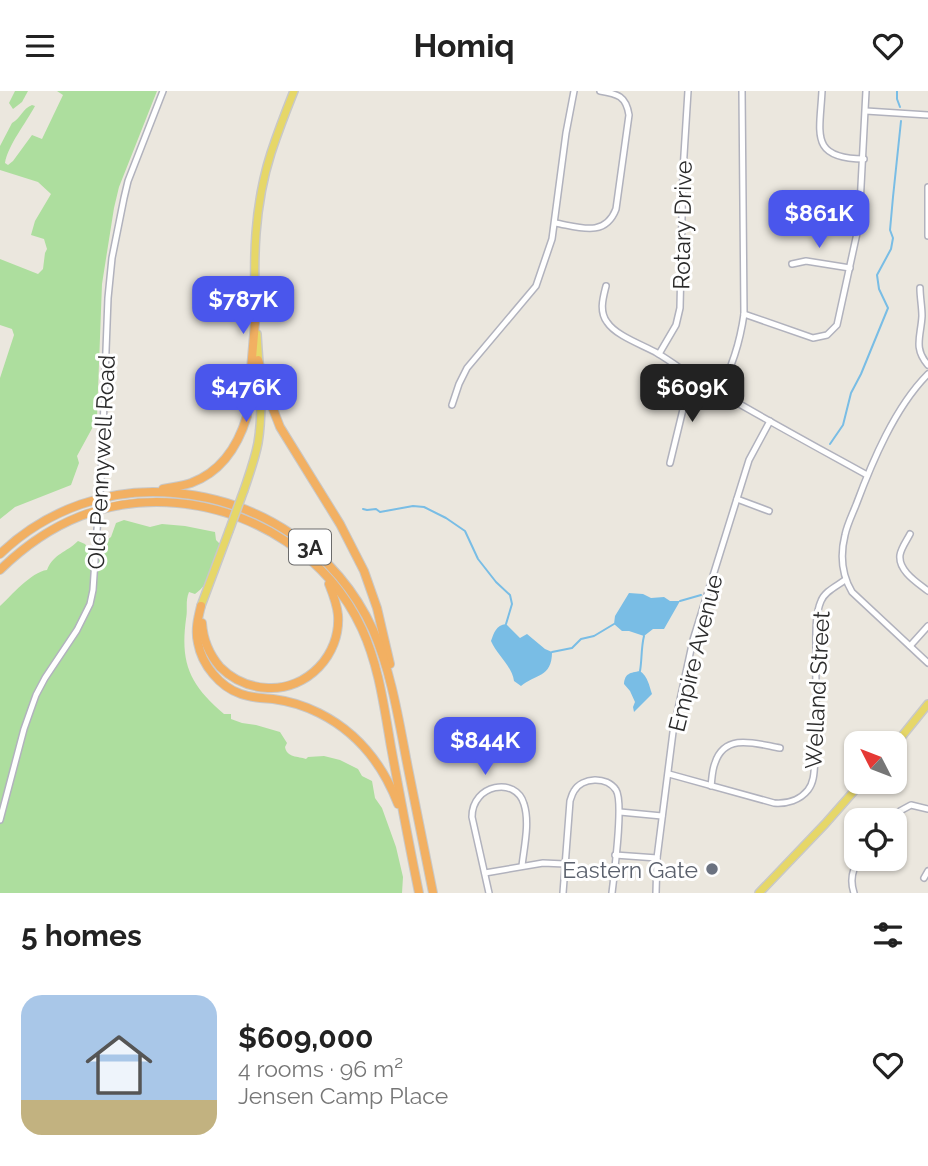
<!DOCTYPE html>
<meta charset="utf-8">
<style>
body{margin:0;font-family:Raleway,sans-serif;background:#f6f6f6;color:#222;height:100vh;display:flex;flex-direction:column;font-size:26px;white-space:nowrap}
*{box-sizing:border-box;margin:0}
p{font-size:23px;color:#767676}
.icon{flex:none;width:38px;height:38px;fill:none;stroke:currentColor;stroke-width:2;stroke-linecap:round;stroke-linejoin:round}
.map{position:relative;height:802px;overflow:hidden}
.side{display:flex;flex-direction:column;background:#fff;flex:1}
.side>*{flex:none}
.needle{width:46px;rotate:312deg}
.fabs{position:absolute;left:844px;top:640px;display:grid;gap:14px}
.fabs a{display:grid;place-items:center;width:63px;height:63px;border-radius:14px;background:#fff;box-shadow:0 2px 5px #0004;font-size:35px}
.price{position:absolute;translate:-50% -60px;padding:0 16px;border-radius:14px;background:#4a56ec;color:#fff;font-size:23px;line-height:46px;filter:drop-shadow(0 2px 4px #0008)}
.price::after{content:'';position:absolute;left:50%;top:42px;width:21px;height:16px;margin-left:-10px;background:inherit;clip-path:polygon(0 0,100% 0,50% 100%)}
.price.on{background:#222;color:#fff}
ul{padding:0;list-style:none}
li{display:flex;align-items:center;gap:21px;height:175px;padding:0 21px}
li+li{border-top:2px solid #e0e0e0}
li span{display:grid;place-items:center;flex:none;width:196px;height:140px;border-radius:21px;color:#555}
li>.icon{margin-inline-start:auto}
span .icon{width:84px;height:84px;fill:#fffc;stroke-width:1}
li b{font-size:30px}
h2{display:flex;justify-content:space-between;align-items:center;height:84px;padding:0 21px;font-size:30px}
header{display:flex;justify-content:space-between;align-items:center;height:91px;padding:0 21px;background:#fff;font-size:32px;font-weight:700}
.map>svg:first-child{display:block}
.green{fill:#adde9e}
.water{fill:#79bde5}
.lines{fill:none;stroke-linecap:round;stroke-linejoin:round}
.stream{stroke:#79bde5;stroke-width:2}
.minor-casing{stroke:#b1b2bd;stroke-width:8}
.major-casing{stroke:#c8c8c8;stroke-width:10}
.highway-casing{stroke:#c8c8c8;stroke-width:10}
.minor{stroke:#fff;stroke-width:5}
.major{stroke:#e6d768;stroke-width:7}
.highway{stroke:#f2b062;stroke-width:8}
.minor-bridge-casing{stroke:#b1b2bd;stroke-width:8;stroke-linecap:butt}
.major-bridge-casing{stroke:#c8c8c8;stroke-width:10;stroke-linecap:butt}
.minor-bridge{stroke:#fff;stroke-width:5}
.major-bridge{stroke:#e6d768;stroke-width:7}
.worship-dot{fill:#6b7280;stroke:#fff;stroke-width:2.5}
.labels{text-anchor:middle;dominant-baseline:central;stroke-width:6;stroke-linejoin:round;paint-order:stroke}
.shield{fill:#fff;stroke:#6b6b6b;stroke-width:2}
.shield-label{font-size:21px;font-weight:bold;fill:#2b2b2b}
.street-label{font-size:23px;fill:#2b2b2b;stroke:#fff}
.worship-label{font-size:23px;fill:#5b616d;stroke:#fff;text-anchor:end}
</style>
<header><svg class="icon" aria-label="menu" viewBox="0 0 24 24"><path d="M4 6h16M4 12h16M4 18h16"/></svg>Homiq<svg class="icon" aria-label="heart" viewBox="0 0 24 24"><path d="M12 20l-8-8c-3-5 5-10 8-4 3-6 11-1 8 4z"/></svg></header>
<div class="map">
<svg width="928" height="802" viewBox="0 0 928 802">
<rect width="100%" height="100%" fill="#ebe7de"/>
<g class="green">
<polygon points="15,0 28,0 22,11 13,18 9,12"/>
<path d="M57,0H157L119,96L114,117L102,193L97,326L95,332L77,365L79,372L71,394L15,416L0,428V287L14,244L12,238L0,234V168L38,183L43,178L45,162L47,158L44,148L31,144L35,130L51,103L38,91L0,79V55L12,32C21,27 22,18 32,14L35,15C26,32 8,54 5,72L8,74L13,70L32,44L42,48L63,4Z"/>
<path d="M124,429L150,436L162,433L185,435L215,441L216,449L220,453C216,471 211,492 195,503L189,501C185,511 188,518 186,528C180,573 190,594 224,623H231V628L242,632L256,634L280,641L287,652L285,656C287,667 298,665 306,668L308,666L324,665L340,669L358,678L362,685L372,690L375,707L382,717L396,756L403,786L402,802H0V515C11,505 31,481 47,479C54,462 66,462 78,450L85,453L90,461L111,446L116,432Z"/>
</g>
<g class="water">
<polygon points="629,502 643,503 651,507 664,506 670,510 680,510 664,538 653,538 644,545 629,540 622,540 614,533 615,525"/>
<path d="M506,533L520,547L527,543L545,558L552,561C552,587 535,583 521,595L514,590C512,575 497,564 491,550C494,542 496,534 506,533Z"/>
<path d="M640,580C648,586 649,594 652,603L634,621L633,616L635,611L630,600L624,593C625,582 630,582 640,580Z"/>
</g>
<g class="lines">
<g class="stream">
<polyline points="897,0 897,8 900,16"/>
<polyline points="830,353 843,334 851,302 861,283 888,217 879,198 877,184 891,158 893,147 890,139 893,106 901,30"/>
<polyline points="363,418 367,419 376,418 380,421 413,415 424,416 446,427 465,440 478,468 496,491 510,504 512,513 506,533"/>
<polyline points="680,510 701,504"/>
<polyline points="552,561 572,557 581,548 594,545 614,533"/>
<path d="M640,580C642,569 641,557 644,545"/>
</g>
<g class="minor-casing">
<g id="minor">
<path d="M822,0C820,42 809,68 864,68"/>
<polyline points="866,20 928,24"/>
<polyline points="928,96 928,145"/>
<path d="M805,111C819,128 838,130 859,133"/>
<path d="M555,132C579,136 605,147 616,118L629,24C626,5 618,3 600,0"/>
<polyline points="792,173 806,170 850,177"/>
<path d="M606,195C603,207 599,220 607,231C616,245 643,254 657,262C669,269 681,278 693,286C750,320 809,352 867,384"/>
<path d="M920,197C920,206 922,216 922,225C921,245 913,257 928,274"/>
<polyline points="744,223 813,247 827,244 837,234 859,133 866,0"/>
<polyline points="659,263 676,234 680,217 683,80 688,0"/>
<path d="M928,283C895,316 872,371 856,414C852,424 847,434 845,444C840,464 842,484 852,501L928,572"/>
<path d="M719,300C733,275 740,251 744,223L742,0"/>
<polyline points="452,314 459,293 467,277 536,195 552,148 566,42 574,0"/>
<polyline points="670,372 686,306 694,286"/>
<polyline points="101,390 108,207 112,167 124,107 128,90 163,0"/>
<polyline points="737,408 769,420"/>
<path d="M910,443C907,449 901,457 900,464C898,480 918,492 928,500"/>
<polyline points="910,555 928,535"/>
<path d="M669,683L774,712C787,713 800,709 808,699C815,690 814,678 815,667C818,631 815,595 816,558C816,543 815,524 821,510C825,500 837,495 845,489"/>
<path d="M711,695C712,688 712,679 715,672C725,641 757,653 780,657"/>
<polyline points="620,721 662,725"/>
<polyline points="0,729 24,638 36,604 45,587 77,539 90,513 93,499 97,439"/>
<polyline points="892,730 900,720 911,714 928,718"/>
<polyline points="615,764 657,767"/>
<polyline points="485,782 543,772 565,773"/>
<polyline points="924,787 928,780"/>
<path d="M489,802L472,726C472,693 516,685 524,713C530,732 524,756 522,775"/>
<path d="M563,802L570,710C571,707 572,703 574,700C582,686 607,685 616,699C624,711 614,784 612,802"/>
<polyline points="656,802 657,767 673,641 693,549 749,369 770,330"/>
<path d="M854,802C850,790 852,778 860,768"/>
</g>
</g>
<g class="major-casing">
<g id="major">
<path d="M256,224C253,169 254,115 271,62C278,41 286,20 294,0"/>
<path d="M244,399C249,384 255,368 258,352C264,316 259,279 257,243"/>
<polyline points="201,515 229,440"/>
<polyline points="894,655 928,613"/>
<polyline points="759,802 825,733 862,691"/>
</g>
</g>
<g class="highway-casing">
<g id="highway">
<polyline points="258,269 273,318 280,336 340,433 364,480 377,517 390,573"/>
<path d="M163,398C172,396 182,395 191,392C221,381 238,355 247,325L256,220"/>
<path d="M0,463C47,418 110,396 174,402C260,409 337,460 373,539C392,583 399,631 408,677C416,719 425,760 433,802"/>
<path d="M0,479C50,430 107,406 177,412C255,419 329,466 362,538C379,575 384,616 391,656C400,705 409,753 419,802"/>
<path d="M201,515C198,527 195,539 198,552C202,574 220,596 241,603C252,607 262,607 273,608C289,610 305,615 319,622C357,641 383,674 398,713"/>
<path d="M202,532C203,548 209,563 220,576C234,590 249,596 268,597C307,599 341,564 338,524C337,513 333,503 329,493"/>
</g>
</g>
<use href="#minor" class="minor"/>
<use href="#major" class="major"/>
<use href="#highway" class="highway"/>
<g class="minor-bridge-casing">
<polyline id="minor-bridge" points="97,439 101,390"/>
</g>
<g class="major-bridge-casing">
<polyline id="major-bridge" points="229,440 244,399"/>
</g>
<use href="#minor-bridge" class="minor-bridge"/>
<use href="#major-bridge" class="major-bridge"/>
</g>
<circle class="worship-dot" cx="712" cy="778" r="7"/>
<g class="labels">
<rect class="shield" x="289" y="438.5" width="42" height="35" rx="5"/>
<g class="shield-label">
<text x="310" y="456">3A</text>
</g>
<g class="street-label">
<text transform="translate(682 134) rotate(-89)">Rotary Drive</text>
<text transform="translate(101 371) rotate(-87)">Old Pennywell Road</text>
<text transform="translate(695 562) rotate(-76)">Empire Avenue</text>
<text transform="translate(817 599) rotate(-87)">Welland Street</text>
</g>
<g class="worship-label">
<text x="698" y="778">Eastern Gate</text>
</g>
</g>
</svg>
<div class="fabs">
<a><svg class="needle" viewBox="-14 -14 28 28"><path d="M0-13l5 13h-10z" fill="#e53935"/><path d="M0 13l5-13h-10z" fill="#767676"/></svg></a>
<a><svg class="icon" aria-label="locate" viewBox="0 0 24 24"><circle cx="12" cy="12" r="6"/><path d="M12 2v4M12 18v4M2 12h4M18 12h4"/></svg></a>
</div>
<b class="price" style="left:819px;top:159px">$861K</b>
<b class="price" style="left:243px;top:245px">$787K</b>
<b class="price" style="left:246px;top:333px">$476K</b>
<b class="price on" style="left:692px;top:333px">$609K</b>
<b class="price" style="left:485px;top:686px">$844K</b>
</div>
<section class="side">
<h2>5 homes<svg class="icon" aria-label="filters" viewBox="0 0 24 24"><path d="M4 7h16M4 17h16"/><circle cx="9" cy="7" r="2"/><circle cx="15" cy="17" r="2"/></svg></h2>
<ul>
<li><span style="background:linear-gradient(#a9c7e8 75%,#c2b280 0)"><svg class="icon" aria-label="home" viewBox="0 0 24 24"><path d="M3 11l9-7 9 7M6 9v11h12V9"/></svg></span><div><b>$609,000</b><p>4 rooms · 96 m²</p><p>Jensen Camp Place</p></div><svg class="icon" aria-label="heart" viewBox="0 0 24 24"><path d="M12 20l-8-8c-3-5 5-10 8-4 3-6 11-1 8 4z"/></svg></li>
</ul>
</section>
